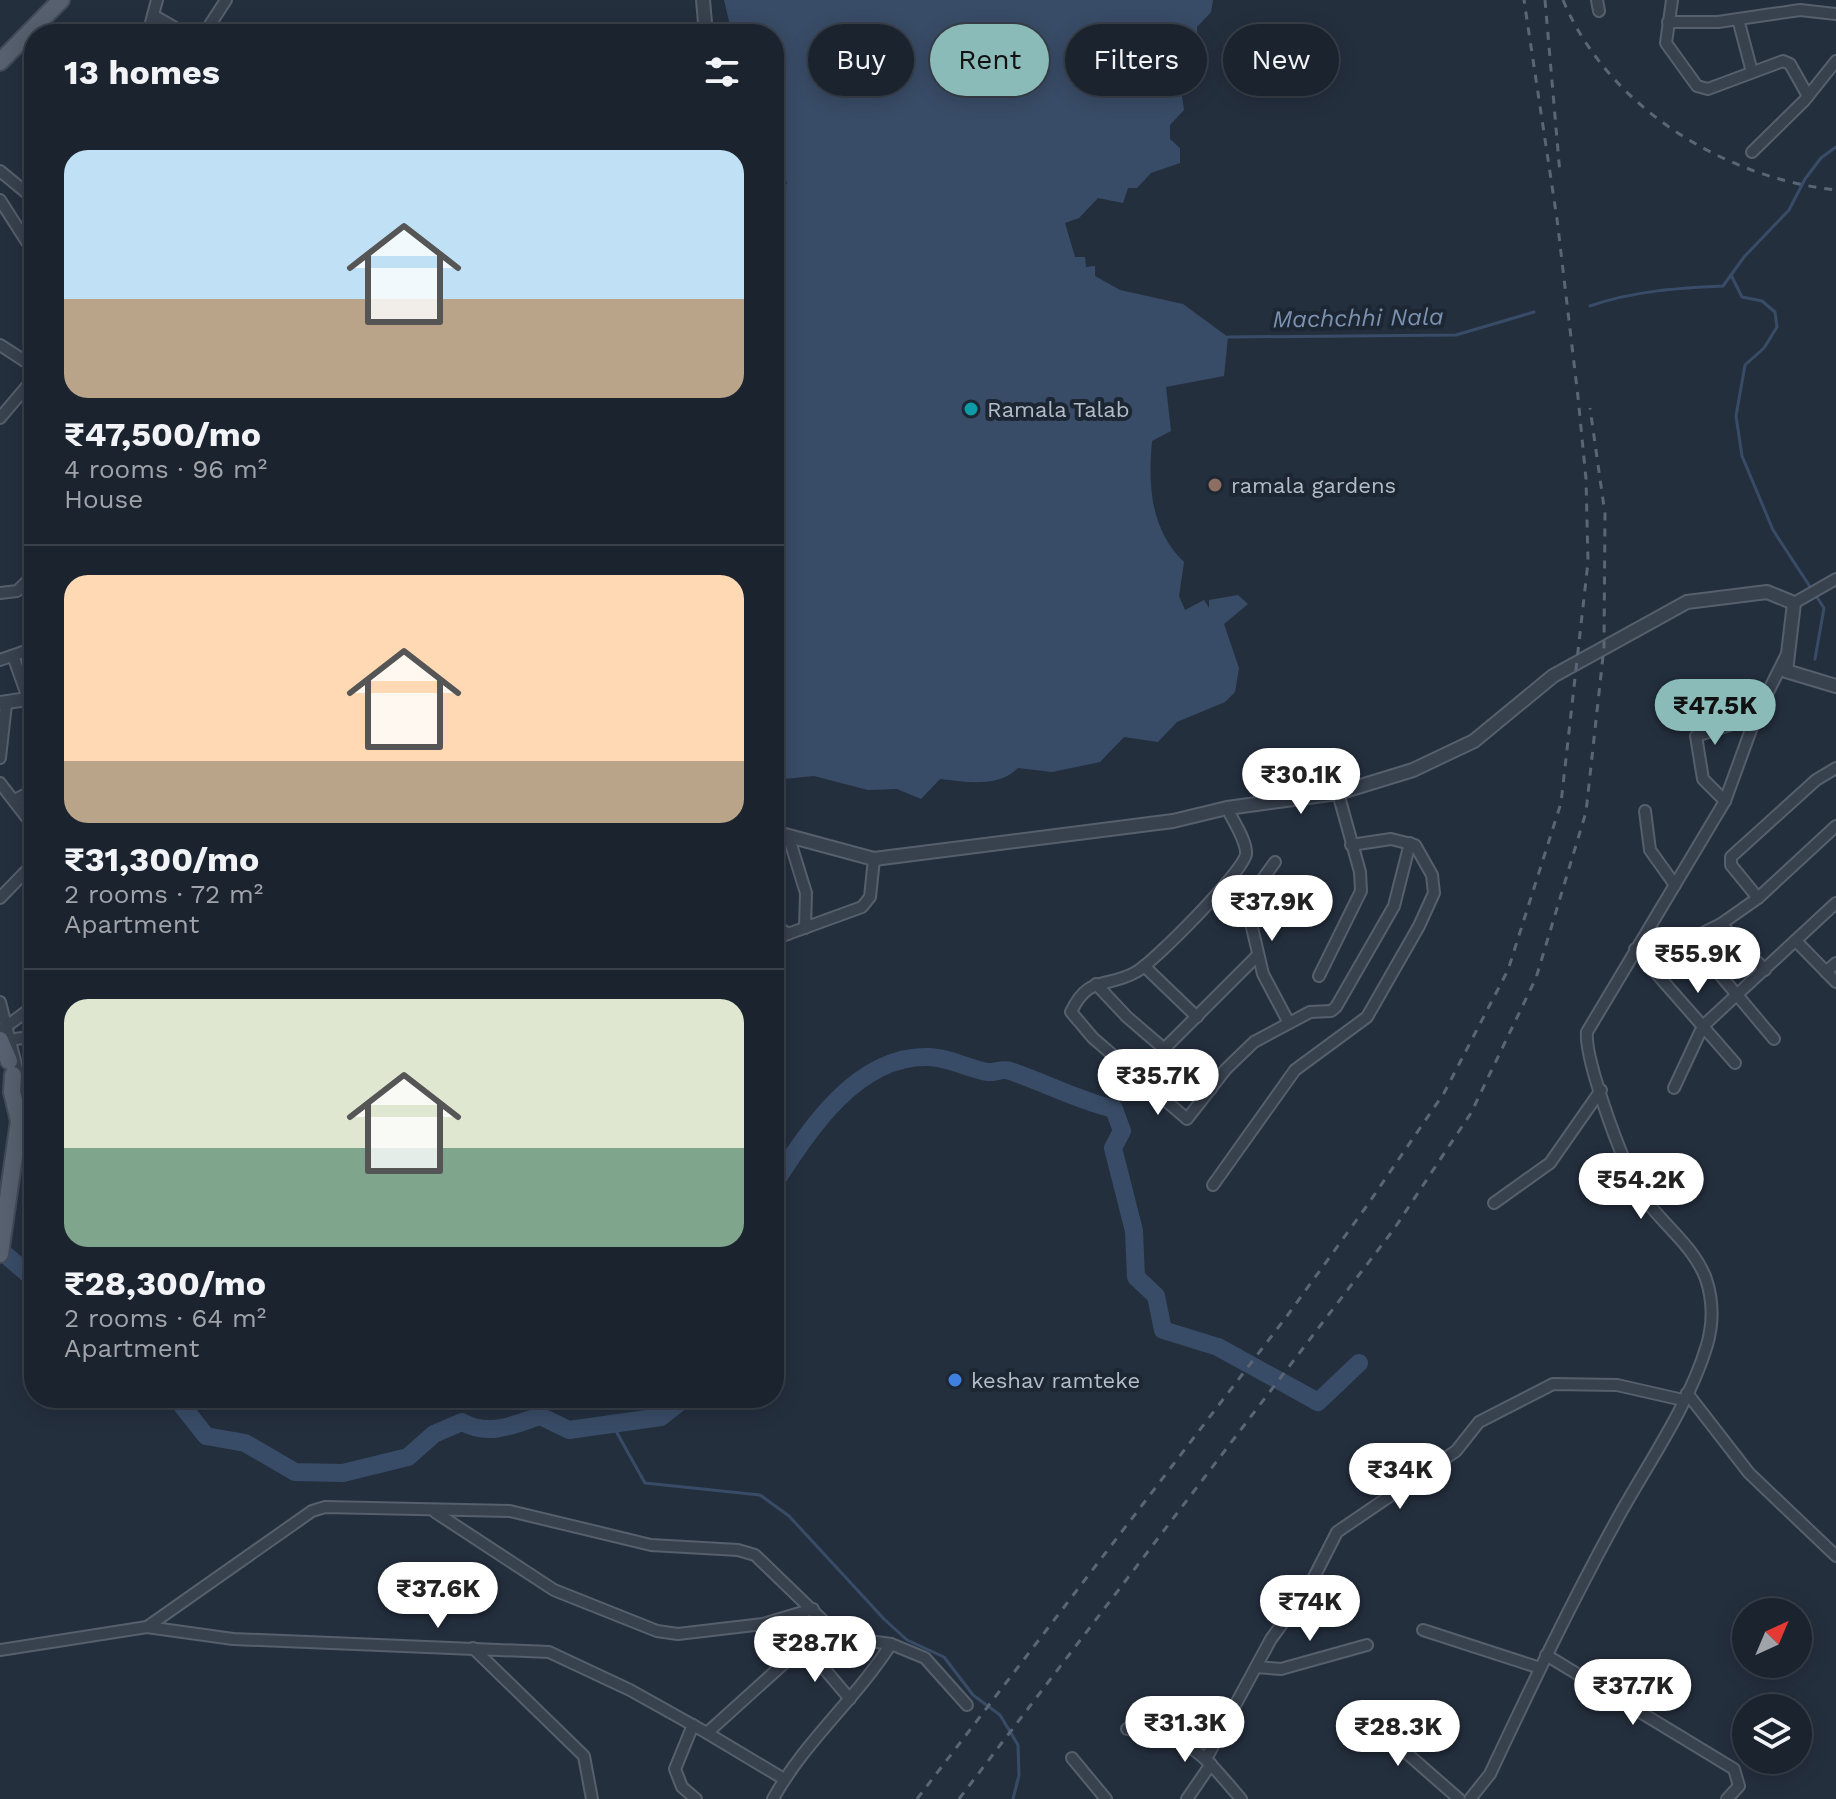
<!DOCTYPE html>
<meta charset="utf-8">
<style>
body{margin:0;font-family:"Work Sans",sans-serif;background:#242b36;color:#f1f3f6;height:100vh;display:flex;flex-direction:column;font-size:30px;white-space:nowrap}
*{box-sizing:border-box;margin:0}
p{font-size:26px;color:#a0a4aa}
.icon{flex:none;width:44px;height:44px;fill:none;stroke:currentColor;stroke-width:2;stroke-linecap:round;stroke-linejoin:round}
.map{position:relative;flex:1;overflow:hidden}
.panel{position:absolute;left:24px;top:24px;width:760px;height:1384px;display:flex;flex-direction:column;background:#1b232e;border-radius:32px;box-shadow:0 4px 20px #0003,0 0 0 2px #39404a}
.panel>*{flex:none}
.hud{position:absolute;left:808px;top:24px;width:760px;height:72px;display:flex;gap:16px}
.needle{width:52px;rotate:44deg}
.controls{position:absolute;left:1732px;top:1598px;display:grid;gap:16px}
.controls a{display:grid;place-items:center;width:80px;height:80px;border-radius:50%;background:#1b232e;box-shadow:0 4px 20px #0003,0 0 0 2px #39404a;font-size:40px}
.price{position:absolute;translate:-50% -68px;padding:0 18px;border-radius:28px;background:#fff;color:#222;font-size:26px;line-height:52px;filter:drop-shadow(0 2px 4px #0008)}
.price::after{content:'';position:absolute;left:50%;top:48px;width:24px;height:18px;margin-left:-12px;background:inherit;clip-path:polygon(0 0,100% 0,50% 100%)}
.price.selected{background:#8bbbb9;color:#111}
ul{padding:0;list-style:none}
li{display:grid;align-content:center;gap:16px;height:424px;padding:0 40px}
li+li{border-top:2px solid #39404a}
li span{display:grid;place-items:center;height:248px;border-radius:24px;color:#555}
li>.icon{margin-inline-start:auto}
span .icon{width:144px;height:144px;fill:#fffc;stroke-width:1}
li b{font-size:34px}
h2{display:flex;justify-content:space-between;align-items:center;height:96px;padding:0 40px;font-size:34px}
.chip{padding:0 28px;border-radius:36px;background:#1b232e;box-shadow:0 4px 20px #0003,0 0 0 2px #39404a;font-size:28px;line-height:72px}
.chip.selected{background:#8bbbb9;color:#111}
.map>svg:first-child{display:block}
.water{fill:#394c67}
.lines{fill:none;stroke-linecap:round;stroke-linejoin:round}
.stream{stroke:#394c67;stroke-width:3}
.river{stroke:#394c67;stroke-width:18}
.minor-casing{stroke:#565f6c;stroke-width:14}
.tertiary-casing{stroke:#565f6c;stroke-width:16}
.primary-casing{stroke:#414a57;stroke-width:20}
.minor{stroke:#38414e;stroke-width:10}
.tertiary{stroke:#38414e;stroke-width:12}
.primary{stroke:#56606e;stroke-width:16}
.rail{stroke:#5a6575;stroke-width:3;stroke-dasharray:8 8;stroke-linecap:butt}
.culture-dot{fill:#0f9aa8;stroke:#1d2633;stroke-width:3}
.education-dot{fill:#8d6e63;stroke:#1d2633;stroke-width:3}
.shop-dot{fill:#3f7fe0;stroke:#1d2633;stroke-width:3}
.labels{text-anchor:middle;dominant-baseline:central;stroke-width:8;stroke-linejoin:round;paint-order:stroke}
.poi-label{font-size:22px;fill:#b4bcc9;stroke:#1d2633;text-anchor:start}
.water-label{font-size:24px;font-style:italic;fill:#7c92b1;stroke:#1d2633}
</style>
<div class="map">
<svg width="1836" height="1799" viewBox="0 0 1836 1799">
<rect width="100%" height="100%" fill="#242f3e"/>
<path class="water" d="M724,0H1213L1211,12L1197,27L1198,56L1179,76L1184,110L1170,125V139L1180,148V163L1151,173L1137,188H1128L1123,203L1098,198L1079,218L1065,223L1075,257H1085L1086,267L1095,266V276L1120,290L1183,304L1228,337L1224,376L1166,387L1171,431L1152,441C1148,485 1150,529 1184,562L1179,596L1185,610L1204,600L1209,608V600L1238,595L1248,604L1224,624L1239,668L1235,692L1225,702L1177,722L1158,742L1124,737L1100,762L1052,772L1018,768C998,788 967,782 940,779L921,799L897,789L868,790L814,776L774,780V224L778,222V203L787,183L774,161V34H732Z"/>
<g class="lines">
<g class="stream">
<polyline points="1731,275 1742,297 1762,301 1775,312 1777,327 1764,348 1745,365 1736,416 1742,456 1773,530 1824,608 1815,659"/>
<path d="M1590,306C1633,291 1678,288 1723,286L1744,257L1789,210L1805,179L1821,158L1836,147"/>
<polyline points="1228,337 1456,335 1534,312"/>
<polyline points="612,1424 645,1483 760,1495 789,1516 884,1619 907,1640 944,1657 973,1695 1000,1715 1018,1745 1019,1775 1013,1799"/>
</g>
<g class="river">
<path d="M774,1184C809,1130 856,1056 927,1057C947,1057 967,1068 987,1072C995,1073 1002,1068 1010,1071C1046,1083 1077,1100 1114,1109L1122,1131L1113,1148L1134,1231L1136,1277L1156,1296L1163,1330L1218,1347L1318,1402L1359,1363"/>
<polyline points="0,1250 34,1279"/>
<path d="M176,1398L206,1436L245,1443L295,1472L343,1473L408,1457L434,1434L462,1422C489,1437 513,1425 540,1416L569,1430L661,1417L685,1398"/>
</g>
<g class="minor-casing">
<g id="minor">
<polyline points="1597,0 1599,11"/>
<polyline points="1672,0 1666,43 1697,86 1708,89 1783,61 1790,64 1808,96"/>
<polyline points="153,15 186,34"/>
<polyline points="1738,19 1752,72"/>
<polyline points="1668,22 1718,22 1800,10 1836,14"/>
<polyline points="148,34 157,0"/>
<polyline points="204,34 226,0"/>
<polyline points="1752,152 1804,101 1836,61"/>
<polyline points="0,171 34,199"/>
<polyline points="0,200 34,253"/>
<polyline points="0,345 34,367"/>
<polyline points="0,418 34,378"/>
<polyline points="0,593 17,591 34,575"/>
<polyline points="1794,603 1836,579"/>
<polyline points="13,656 28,698"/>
<polyline points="0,660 34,648"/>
<polyline points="0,758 6,704"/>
<polyline points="0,783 34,827"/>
<polyline points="15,800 34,790"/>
<polyline points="1725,801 1703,779 1696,736 1756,716"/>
<path d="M1227,808C1233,821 1247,841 1246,854C1244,871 1153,963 1136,972C1106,989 1089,974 1071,1012L1093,1038L1187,1119L1226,1069L1254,1042L1310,1012L1331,1011L1336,1007L1394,906L1410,843"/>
<polyline points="1645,811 1650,850 1675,885"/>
<polyline points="789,838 806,893 805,928"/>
<polyline points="1275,862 1246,902 1263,974 1289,1023"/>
<polyline points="0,898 34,863"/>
<polyline points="1758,898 1731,865 1731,857 1816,780 1836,768"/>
<polyline points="774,924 788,934"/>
<polyline points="1721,924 1765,970"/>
<polyline points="774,939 862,907 870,897 874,859"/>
<polyline points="1691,940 1774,1039"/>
<polyline points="1796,941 1836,982"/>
<polyline points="1635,949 1735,1063"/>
<polyline points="1646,961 1721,924 1758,898 1836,826"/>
<polyline points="1144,966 1197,1017"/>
<polyline points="1826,972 1836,963"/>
<polyline points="1319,976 1361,891 1360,872 1338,793"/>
<polyline points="1096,984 1127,1017 1211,1089"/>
<polyline points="0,1002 23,1092 19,1110"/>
<polyline points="4,1028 34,1006"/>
<polyline points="4,1041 34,1036"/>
<polyline points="1164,1049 1257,956"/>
<polyline points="1674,1088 1703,1026 1836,903"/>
<polyline points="1213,1185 1295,1070 1367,1017 1419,926 1434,893 1432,875 1415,845 1391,839 1351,845"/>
<polyline points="1494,1203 1550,1163 1601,1090"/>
<polyline points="1687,1393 1749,1473 1836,1556"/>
<polyline points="435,1512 554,1590 657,1631 678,1634 763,1624 813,1609"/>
<polyline points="147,1627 312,1511 325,1507 510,1511 651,1545 738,1550 755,1555 840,1637 891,1644 925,1658 967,1705"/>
<polyline points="1423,1630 1540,1668"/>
<polyline points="805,1646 850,1699"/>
<polyline points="473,1648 584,1756 592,1799"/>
<polyline points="0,1650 147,1627 233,1639 549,1652 630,1690 707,1733 802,1647 836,1634"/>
<polyline points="1546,1655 1734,1769 1739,1786 1727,1799"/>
<polyline points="1256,1667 1281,1669 1367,1645"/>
<polyline points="1370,1711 1378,1728 1459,1799"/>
<polyline points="693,1725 675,1769 682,1787 696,1799"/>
<path d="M1127,1729C1191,1737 1201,1752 1241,1799"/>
<polyline points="707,1733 784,1779"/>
<polyline points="1072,1758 1106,1799"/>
<polyline points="1206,1759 1271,1639 1309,1587 1337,1532 1456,1451 1479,1422 1553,1384 1617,1385 1683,1400"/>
<path d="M773,1799C804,1742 856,1699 891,1644"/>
<polyline points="1187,1799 1211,1764"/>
<path d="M1470,1799L1490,1774C1530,1689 1570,1605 1615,1523C1646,1466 1688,1408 1707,1345C1713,1324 1713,1300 1706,1279C1693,1244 1660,1223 1640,1192C1624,1168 1584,1058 1587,1032L1725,801L1756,716L1787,654"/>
</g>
</g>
<g class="tertiary-casing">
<g id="tertiary">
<polyline points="703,0 706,34"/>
<polyline points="0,703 34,698"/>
<polyline points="774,832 874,859 1173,821 1227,808 1338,793 1413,770 1474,741 1553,676 1687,602 1767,592 1794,603 1786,671 1836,686"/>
</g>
</g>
<g class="primary-casing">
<g id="primary">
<polyline points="0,62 61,0"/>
<polyline points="0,1040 9,1061"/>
<polyline points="0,1254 19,1121 12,1092 13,1075"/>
</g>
</g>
<use href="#minor" class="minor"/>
<use href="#tertiary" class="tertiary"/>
<use href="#primary" class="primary"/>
<g class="rail">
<polyline points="1545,0 1560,174"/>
<path d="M1563,0C1608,107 1724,178 1836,190"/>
<polyline points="917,1799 1287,1316 1366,1207 1444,1093 1508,970 1561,803 1588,562 1586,479 1578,397 1557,219 1524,0"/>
<polyline points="959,1799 1394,1229 1471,1113 1536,978 1586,812 1604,647 1605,514 1590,408"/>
</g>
</g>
<circle class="culture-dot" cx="971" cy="409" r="8"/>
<circle class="education-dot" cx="1215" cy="485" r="8"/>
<circle class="shop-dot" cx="955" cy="1380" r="8"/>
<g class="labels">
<g class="poi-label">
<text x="987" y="409">Ramala Talab</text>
<text x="1231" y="485">ramala gardens</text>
<text x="971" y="1380">keshav ramteke</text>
</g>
<g class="water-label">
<text transform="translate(1358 318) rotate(-1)">Machchhi Nala</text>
</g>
</g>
</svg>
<div class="controls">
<a><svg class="needle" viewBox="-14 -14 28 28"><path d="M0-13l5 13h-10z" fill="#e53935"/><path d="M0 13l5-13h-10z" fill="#a0a4aa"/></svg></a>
<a><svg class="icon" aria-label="layers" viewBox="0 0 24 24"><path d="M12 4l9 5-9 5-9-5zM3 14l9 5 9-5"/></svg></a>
</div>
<b class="price selected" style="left:1715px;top:747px">₹47.5K</b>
<b class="price" style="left:1301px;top:816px">₹30.1K</b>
<b class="price" style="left:1272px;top:943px">₹37.9K</b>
<b class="price" style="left:1698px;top:995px">₹55.9K</b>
<b class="price" style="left:1158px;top:1117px">₹35.7K</b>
<b class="price" style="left:1641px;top:1221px">₹54.2K</b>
<b class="price" style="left:1400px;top:1511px">₹34K</b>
<b class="price" style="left:438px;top:1630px">₹37.6K</b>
<b class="price" style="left:1310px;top:1643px">₹74K</b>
<b class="price" style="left:815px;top:1684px">₹28.7K</b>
<b class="price" style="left:1633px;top:1727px">₹37.7K</b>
<b class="price" style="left:1185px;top:1764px">₹31.3K</b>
<b class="price" style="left:1398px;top:1768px">₹28.3K</b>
<div class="hud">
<a class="chip">Buy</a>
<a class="chip selected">Rent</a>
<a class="chip">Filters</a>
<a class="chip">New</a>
</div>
<section class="panel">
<h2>13 homes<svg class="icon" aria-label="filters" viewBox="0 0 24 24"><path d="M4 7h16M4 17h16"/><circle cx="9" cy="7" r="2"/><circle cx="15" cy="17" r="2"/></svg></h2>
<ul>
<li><span style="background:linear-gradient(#bfe0f5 60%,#b9a48a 0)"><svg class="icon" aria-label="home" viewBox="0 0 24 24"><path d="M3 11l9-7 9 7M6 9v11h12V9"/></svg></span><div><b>₹47,500/mo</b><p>4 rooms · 96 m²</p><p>House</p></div></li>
<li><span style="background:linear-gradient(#ffd9b3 75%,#b9a48a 0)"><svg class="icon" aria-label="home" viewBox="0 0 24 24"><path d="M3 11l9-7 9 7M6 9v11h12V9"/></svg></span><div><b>₹31,300/mo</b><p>2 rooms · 72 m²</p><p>Apartment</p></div></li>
<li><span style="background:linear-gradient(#dfe7d0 60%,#7fa58c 0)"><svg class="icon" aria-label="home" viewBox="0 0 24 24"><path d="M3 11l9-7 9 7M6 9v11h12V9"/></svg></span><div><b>₹28,300/mo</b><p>2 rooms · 64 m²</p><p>Apartment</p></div></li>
</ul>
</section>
</div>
